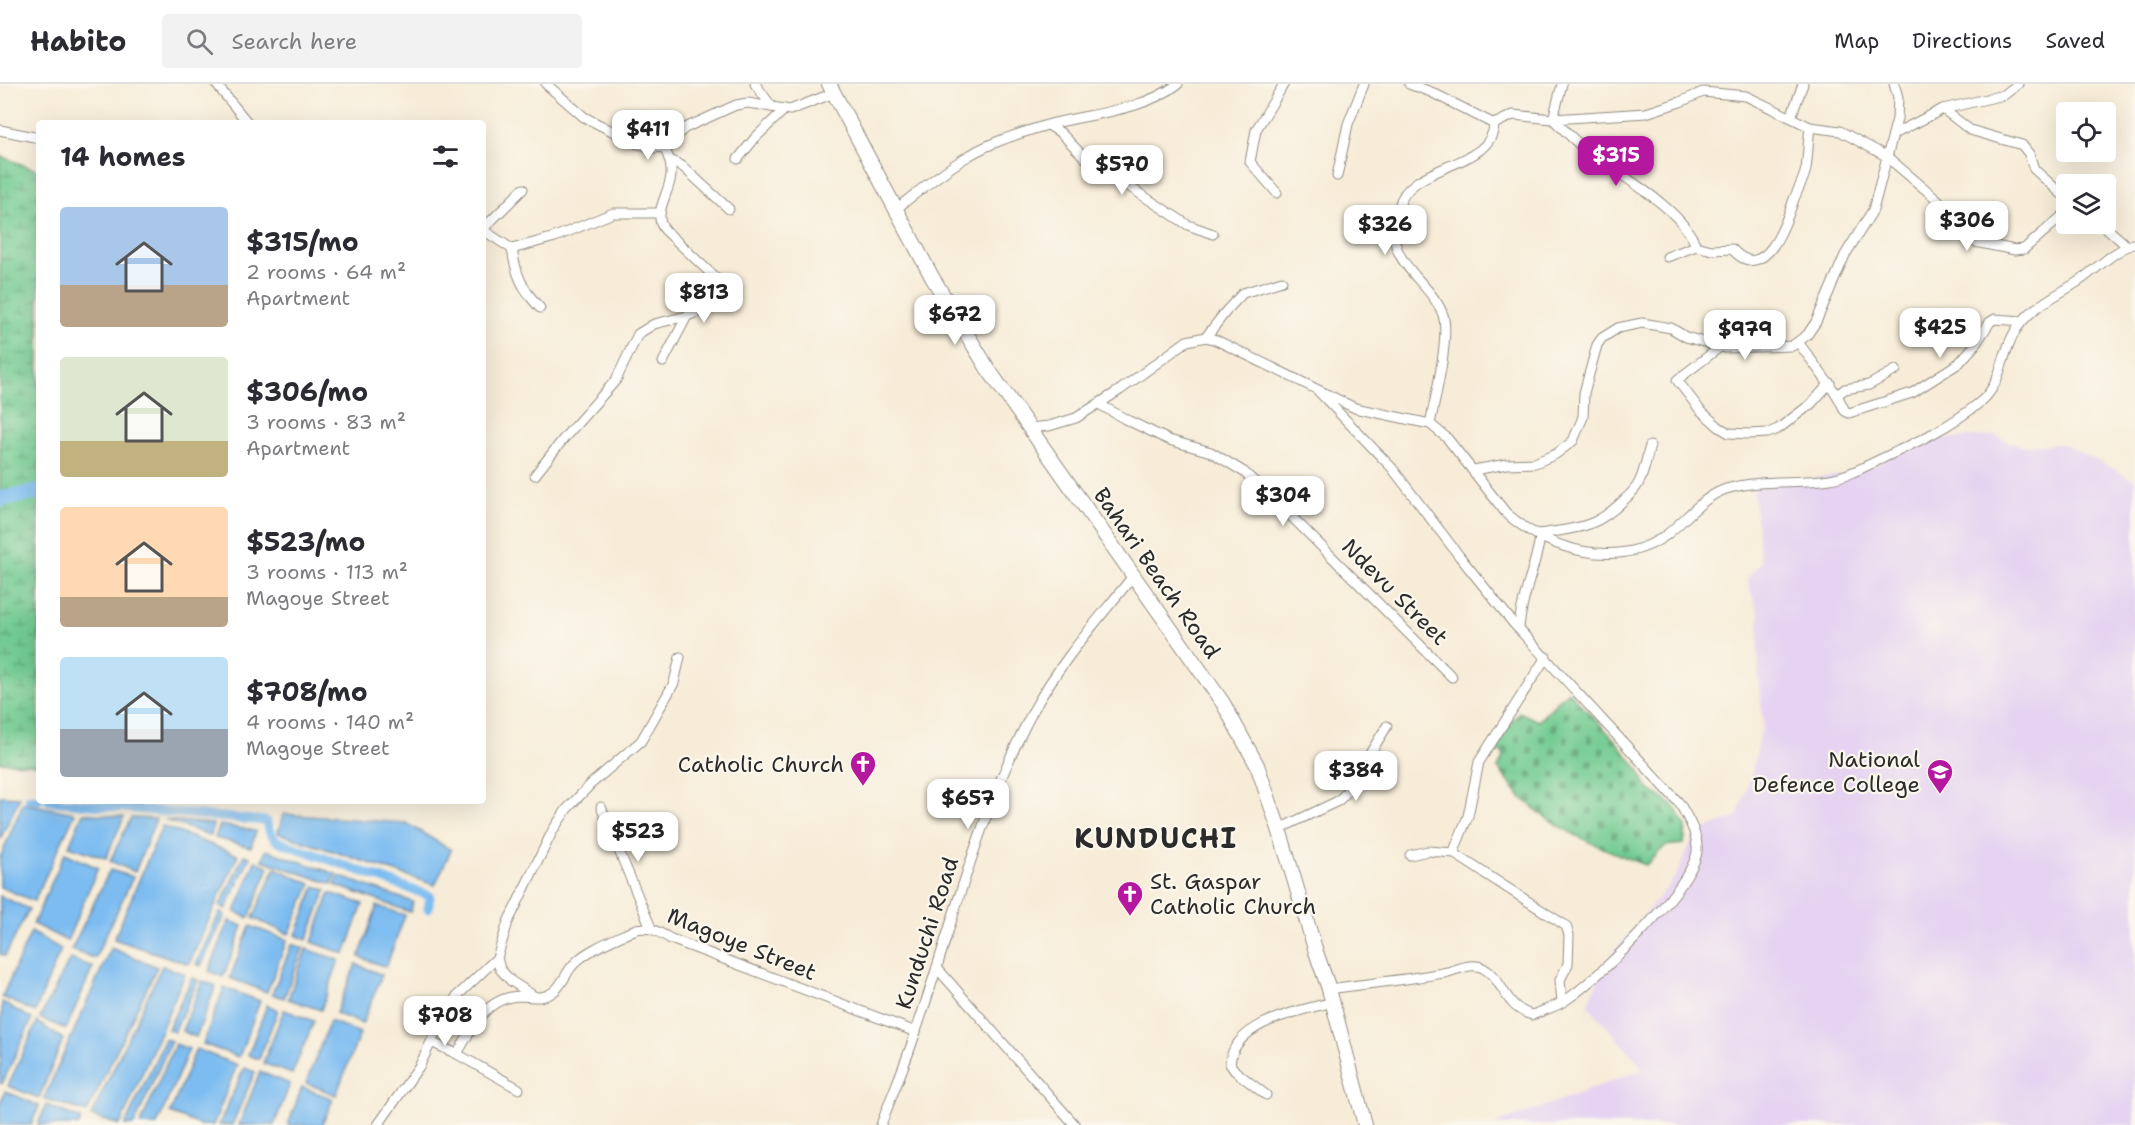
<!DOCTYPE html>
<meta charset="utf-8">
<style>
body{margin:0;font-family:"Shantell Sans",sans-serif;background:#f2f2f3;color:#2b2b33;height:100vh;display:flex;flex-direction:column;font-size:22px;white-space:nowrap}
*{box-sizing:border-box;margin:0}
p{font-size:20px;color:#7c7c81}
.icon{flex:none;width:33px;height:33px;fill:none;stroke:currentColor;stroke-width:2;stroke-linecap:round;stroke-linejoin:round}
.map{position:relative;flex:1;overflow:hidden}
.sheet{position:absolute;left:36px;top:36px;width:450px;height:684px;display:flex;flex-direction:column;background:#fff;border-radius:6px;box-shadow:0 6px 24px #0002}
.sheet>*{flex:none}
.tools{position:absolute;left:2056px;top:18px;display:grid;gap:12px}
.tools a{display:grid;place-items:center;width:60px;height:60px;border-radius:6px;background:#fff;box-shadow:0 6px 24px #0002;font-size:30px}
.price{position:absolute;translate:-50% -51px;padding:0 14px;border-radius:12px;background:#fff;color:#222;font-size:20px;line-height:39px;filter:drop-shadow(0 2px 3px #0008)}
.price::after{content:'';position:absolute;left:50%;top:36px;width:18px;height:14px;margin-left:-9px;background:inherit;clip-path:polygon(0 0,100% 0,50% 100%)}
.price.current{background:#b5179e;color:#fff}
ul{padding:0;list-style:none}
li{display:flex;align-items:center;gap:18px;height:150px;padding:0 24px}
li span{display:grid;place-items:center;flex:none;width:168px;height:120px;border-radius:6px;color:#555}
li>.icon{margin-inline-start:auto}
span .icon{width:72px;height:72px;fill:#fffc;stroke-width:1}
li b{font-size:26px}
h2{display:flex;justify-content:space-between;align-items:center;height:72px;padding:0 24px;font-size:26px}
header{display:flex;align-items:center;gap:36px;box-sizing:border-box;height:84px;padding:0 30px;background:#fff;border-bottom:2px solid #e1e1e2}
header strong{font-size:28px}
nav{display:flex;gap:33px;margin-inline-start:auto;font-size:21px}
.search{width:420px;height:54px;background:#f2f2f3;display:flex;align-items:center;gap:15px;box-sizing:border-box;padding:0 21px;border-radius:6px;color:#7c7c81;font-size:22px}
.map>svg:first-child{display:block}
.built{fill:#e5d3f1}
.wetland{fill:url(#wetland-marsh);stroke:#4e7a5e;stroke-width:1.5}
.cemetery{fill:url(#cemetery-stones);stroke:#4e7a5e;stroke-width:1.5}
.water{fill:#7cbcf1;stroke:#54748e;stroke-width:1.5}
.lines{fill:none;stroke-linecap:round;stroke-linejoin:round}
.canal{stroke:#7cbcf1;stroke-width:9}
.river{stroke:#7cbcf1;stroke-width:16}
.street-casing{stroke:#918c82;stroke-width:11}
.secondary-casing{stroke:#918c82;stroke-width:16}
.street{stroke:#fff;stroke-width:9}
.secondary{stroke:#fff;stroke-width:14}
.labels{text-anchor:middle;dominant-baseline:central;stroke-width:4.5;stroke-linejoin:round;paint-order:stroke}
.street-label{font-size:22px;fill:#2b2b2b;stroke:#fbf7ec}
.poi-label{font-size:22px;fill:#2b2b2b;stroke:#fbf7ec;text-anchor:end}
.district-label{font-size:28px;font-weight:bold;letter-spacing:1.5px;fill:#2b2b2b;stroke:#fbf7ec}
</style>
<header>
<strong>Habito</strong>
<div class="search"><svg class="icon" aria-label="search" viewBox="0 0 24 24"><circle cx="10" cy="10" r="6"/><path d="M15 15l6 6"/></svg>Search here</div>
<nav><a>Map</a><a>Directions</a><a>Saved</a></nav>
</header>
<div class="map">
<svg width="2135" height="1041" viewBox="0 0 2135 1041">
<defs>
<pattern id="wetland-marsh" width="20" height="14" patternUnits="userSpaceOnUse" patternTransform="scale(1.5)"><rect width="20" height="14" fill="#71ca91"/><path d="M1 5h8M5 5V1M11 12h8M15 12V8" fill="none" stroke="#5da477"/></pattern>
<pattern id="cemetery-stones" width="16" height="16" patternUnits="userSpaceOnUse" patternTransform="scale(1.5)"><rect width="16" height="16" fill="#71ca91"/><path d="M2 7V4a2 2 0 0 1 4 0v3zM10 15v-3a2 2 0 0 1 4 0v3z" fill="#5da477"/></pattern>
</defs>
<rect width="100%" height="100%" fill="#fbf7ec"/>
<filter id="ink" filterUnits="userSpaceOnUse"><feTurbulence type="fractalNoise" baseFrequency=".0167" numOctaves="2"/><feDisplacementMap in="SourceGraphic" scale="12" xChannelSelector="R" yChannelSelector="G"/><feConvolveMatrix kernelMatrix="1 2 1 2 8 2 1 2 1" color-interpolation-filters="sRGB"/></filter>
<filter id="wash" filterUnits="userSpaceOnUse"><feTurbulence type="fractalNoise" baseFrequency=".008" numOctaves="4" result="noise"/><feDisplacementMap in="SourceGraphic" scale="24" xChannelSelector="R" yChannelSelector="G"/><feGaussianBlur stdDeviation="1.35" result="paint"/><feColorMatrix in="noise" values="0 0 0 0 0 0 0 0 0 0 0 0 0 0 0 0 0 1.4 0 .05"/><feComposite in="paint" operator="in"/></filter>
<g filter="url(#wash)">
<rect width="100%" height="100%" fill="#f7ecd8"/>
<polygon class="built" points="1995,352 2020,362 2064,360 2135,396 2135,1041 1494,1041 1644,985 1588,921 1605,879 1676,792 1695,749 1737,733 1752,689 1763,638 1758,592 1759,531 1747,495 1761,479 1753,401 1857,389 1930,355"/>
<polygon class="wetland" points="0,72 39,87 39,681 0,678"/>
<path class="cemetery" d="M1568,607L1614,655L1640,687L1646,703L1674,722L1686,743L1684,760L1665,762L1646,781C1602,765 1555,746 1521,713C1513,704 1505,693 1498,684L1504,671L1494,662L1519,628L1538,637Z"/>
<g class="water">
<polygon points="0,712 20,713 0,756"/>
<polygon points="23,719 75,729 34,817 0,803 0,774"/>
<polygon points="83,729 124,733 106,774 69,762"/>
<polygon points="283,730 406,739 451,766 435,801 278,749"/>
<polygon points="131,734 156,735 135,788 110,777"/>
<polygon points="165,736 213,740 211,752"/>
<polygon points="220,741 256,747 251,763 215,754"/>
<polygon points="162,742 238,771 189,880 114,855"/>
<polygon points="266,766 336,790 332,800 262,776"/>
<polygon points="65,769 98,784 67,857 33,840"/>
<polygon points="244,771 250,773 226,825 220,822"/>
<polygon points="255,777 269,783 249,834 235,828"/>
<polygon points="275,784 311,800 289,850 253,834"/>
<polygon points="110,786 133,793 95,874 71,866"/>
<polygon points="339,792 413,818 410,828 335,801"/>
<polygon points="315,802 326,806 307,856 296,851"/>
<polygon points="330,809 363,820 345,870 312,858"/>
<polygon points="0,812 29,825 5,872 0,870"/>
<polygon points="377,822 405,831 386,883 359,873"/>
<polygon points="220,828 225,831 201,882 196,880"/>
<polygon points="229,837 243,842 223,893 209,887"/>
<polygon points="250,842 287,856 267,908 230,894"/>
<polygon points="31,848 61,865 35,928 2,913"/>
<polygon points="292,860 303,864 284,914 272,910"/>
<polygon points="111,864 157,883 87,1028 44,1014"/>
<polygon points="306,865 339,876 321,926 288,915"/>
<polygon points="70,875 93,883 66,945 40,934"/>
<polygon points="356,880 382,891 362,940 336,929"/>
<polygon points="162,882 185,890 120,1041 91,1032"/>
<polygon points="192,894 198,896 174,948 168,945"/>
<polygon points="202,897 216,902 196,953 182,947"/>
<polygon points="224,904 260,917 239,973 203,960"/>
<polygon points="2,918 32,935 2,1000 0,999"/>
<polygon points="267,921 278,926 259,975 248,971"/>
<polygon points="284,926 314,937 292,990 263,979"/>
<polygon points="330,937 360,949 336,1011 306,999"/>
<polygon points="37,938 63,955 39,1014 8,1002"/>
<polygon points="165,955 171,957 134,1041 125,1041"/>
<polygon points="175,960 189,965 157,1041 140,1041"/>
<polygon points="196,965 237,981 213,1041 200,1041 170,1029"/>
<polygon points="244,984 255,988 232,1041 219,1041"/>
<polygon points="260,988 290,1000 274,1041 239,1041"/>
<polygon points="302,1003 333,1015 322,1041 288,1041"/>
<polygon points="5,1007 39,1022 31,1041 0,1041 0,1020"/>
<polygon points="46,1021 81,1035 79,1041 38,1041"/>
</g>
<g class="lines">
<g class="canal">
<polyline points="29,715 39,716"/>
<polyline points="49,717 266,737 270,749 277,757 430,812 428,825"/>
</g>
<polyline class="river" points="0,415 39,408"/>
</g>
</g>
<g filter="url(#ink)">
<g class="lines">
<g class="street-casing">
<g id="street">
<polyline points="216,0 248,39"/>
<polyline points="546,0 584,33 638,60 655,64 664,63 685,44 736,21 748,19 772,23"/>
<polyline points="755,0 772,23 790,26 834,9"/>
<polyline points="1409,0 1431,8 1494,40 1513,31 1553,35 1646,29 1680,18 1703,8 1746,12 1810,43 1840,47 1886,72 1938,116 1965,148 1975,158 2015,166 2024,165 2067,128"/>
<path d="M1562,0L1553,35C1564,46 1575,57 1587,67C1619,91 1682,124 1696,162"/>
<polyline points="1943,25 1970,46 2022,61 2029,70 2034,85 2067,115"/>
<polyline points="1791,33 1803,0"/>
<polyline points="1048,41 1061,49 1085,74 1188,141 1213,150"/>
<polyline points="0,46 39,54"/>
<polyline points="1894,50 1943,25 2004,11 2018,0"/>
<polyline points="738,75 755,54 784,26"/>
<polyline points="670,76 682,82 729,125"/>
<polyline points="1337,92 1348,40 1364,0"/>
<polyline points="1277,109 1250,78 1256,46 1284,0"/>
<path d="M896,125C920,106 944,86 970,71C993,57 1022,49 1047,41C1090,29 1141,28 1178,0"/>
<polyline points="2102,140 2127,162"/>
<polyline points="483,145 523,105"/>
<polyline points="483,146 512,165 555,153 613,129 660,129"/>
<path d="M512,165C516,191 522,205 540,224"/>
<path d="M1667,173L1696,162L1712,166L1732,165C1765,202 1786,139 1794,115C1798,105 1804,95 1806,85C1808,71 1808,57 1810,43"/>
<polyline points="1206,253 1227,226 1243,209 1282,197"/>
<polyline points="1798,258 1837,311 1845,305 1869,301 1896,286"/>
<polyline points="1720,263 1677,296 1700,326 1719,343 1729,349 1749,350 1768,349 1778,345 1811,320 1830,299"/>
<polyline points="663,278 687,232"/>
<path d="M1319,308L1392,384L1460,473L1514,540L1680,720C1688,735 1698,749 1697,767C1694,802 1593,901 1561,919C1552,924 1542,927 1532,931C1503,923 1504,895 1483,884C1473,878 1459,885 1448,888C1409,896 1369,899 1329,905"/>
<polyline points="1837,311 1845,327 1849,329 1912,309 1959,279 1975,261 1990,238 1995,235 2022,237"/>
<polyline points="1099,320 1125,335 1169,356 1211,368 1244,388 1289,430 1452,593"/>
<path d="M1430,340C1435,315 1450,253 1443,231C1433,202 1395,183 1394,150C1394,142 1397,131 1399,123C1408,79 1493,85 1494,40"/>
<path d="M1029,344L1049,342L1076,334L1120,306L1187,257L1206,253L1216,256L1355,324L1430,340L1447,354L1506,429C1548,466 1616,486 1665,452C1685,437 1702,413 1726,405C1759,395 1796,400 1830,395C1848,392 1864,383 1881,375C1915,359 1950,343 1979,319C2001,302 2001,274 2013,251C2027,224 2055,213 2079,197C2099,183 2112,168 2135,159"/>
<polyline points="1474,386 1507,380 1535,379 1556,370 1573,357 1583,333 1584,309 1597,261 1602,254 1618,244 1642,239 1671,244 1686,253 1725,264 1792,262 1807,251 1816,238 1845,171 1873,126 1897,35 1898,13 1894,0"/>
<path d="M535,391L565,353L616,296L638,250L654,240L687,232L716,221L725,213L723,201L665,146C651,131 670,109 671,91C672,80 668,72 664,63"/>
<path d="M1539,450C1577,444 1595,445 1624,416C1631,410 1638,403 1641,394C1645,384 1647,372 1650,362"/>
<path d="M1519,545C1521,513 1535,485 1540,454L1536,449"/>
<polyline points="1546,573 1479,678 1468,732 1454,767 1458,772 1566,842 1569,851 1568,880 1560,896 1562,918"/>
<polyline points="601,723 651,844"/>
<polyline points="1279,745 1338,717 1345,710 1387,642"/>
<polyline points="1410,771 1428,767 1455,769"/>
<polyline points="937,884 1075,1041"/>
<polyline points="534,912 511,897 500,885 497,874 508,838 553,746 567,725 592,699 641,657 674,599 680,573"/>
<polyline points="433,959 457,970 519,1005"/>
<path d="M457,970C473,943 486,912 521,912C532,913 544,915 553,908C563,901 566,887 575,879C588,865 618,854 636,845C650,842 659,848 671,855L916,948"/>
<path d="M1266,1011L1235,987L1230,980C1233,938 1299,927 1333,918"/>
<polyline points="378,1041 420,981 443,933 457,912 497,874"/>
<path d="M881,1041C892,1010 906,979 916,947C953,840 979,728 1033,627C1060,578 1098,536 1133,492"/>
</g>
</g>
<g class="secondary-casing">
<polyline id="secondary" points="829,0 932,193 988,285 1223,619 1257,681 1279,745 1316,868 1329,905 1365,1041"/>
</g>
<use href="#street" class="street"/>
<use href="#secondary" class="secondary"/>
</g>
</g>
<defs>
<g id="church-pin" transform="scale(1.35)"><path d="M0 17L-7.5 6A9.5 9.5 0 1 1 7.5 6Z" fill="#b5179e" stroke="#fbf7ec"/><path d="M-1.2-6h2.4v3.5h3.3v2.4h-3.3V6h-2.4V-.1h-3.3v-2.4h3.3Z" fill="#fff"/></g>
<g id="school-pin" transform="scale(1.35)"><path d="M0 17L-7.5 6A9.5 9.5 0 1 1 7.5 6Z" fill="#b5179e" stroke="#fbf7ec"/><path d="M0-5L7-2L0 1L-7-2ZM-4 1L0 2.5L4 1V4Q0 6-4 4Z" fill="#fff"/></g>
</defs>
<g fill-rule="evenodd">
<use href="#church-pin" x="863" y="680"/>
<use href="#school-pin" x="1940" y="688"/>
<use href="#church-pin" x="1130" y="810"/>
</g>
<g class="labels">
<g class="street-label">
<text transform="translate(1157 489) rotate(55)">Bahari Beach Road</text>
<text transform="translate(1395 508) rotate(45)">Ndevu Street</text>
<text transform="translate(927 849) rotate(-72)">Kunduchi Road</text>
<text transform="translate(742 860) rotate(22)">Magoye Street</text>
</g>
<g class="poi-label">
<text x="1920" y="675">National<tspan x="1920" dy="25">Defence College</tspan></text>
<text x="844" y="680">Catholic Church</text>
<text x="1150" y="797" text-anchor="start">St. Gaspar<tspan x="1150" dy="25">Catholic Church</tspan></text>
</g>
<g class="district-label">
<text x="1156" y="754">KUNDUCHI</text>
</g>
</g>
</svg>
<div class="tools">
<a><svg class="icon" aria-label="locate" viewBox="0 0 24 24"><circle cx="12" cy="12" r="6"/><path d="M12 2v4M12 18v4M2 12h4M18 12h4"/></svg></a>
<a><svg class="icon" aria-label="layers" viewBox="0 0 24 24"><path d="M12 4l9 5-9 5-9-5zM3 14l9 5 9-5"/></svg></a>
</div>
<b class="price" style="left:648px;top:77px">$411</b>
<b class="price current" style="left:1616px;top:103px">$315</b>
<b class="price" style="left:1122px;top:112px">$570</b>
<b class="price" style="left:1967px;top:168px">$306</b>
<b class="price" style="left:1385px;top:172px">$326</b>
<b class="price" style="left:704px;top:240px">$813</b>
<b class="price" style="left:955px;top:262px">$672</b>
<b class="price" style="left:1940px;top:275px">$425</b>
<b class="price" style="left:1745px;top:277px">$979</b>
<b class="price" style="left:1283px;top:443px">$304</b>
<b class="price" style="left:1356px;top:718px">$384</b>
<b class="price" style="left:968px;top:746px">$657</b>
<b class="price" style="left:638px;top:779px">$523</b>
<b class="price" style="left:445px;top:963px">$708</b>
<section class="sheet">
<h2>14 homes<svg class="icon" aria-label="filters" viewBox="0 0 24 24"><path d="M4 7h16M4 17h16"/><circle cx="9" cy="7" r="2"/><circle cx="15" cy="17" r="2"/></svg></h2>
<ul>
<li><span style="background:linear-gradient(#a9c7e8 65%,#b9a48a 0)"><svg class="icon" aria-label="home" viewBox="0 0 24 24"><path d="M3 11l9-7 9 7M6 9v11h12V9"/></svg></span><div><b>$315/mo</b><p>2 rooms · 64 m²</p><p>Apartment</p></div></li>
<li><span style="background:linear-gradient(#dfe7d0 70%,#c2b280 0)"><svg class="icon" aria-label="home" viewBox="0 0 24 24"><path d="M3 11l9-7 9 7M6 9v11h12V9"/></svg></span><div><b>$306/mo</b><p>3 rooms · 83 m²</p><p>Apartment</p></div></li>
<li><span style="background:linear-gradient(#ffd9b3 75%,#b9a48a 0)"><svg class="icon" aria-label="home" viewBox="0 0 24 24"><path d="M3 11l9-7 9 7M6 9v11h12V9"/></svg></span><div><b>$523/mo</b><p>3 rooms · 113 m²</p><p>Magoye Street</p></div></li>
<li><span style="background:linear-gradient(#bfe0f5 60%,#9aa5b1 0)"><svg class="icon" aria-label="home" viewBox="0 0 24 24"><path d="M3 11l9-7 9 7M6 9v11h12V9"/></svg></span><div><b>$708/mo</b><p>4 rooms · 140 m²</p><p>Magoye Street</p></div></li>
</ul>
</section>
</div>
